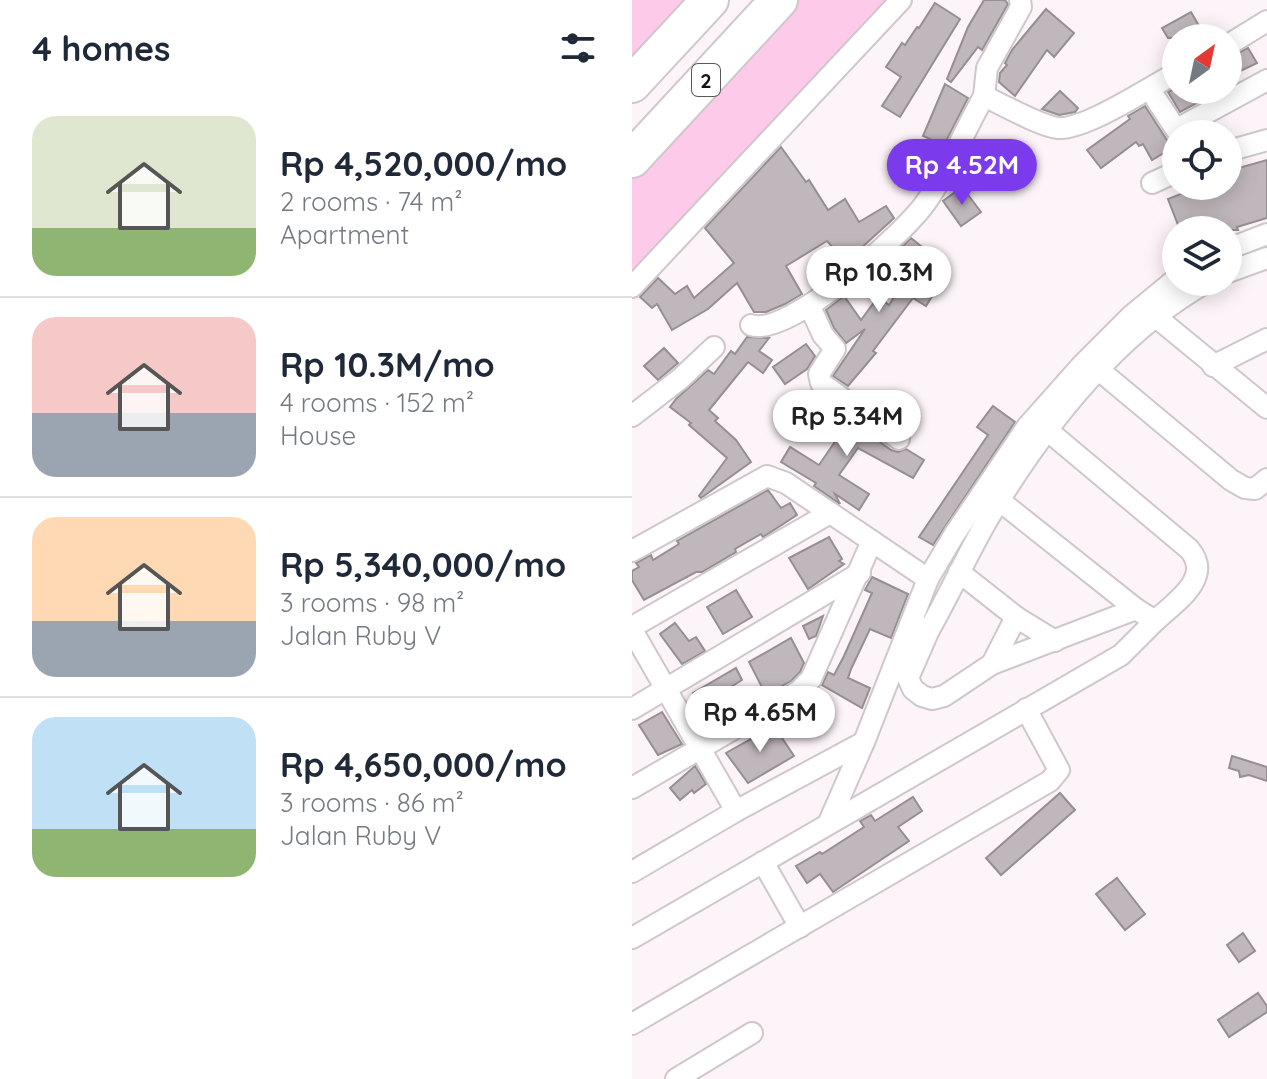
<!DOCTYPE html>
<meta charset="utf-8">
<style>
body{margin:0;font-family:Quicksand,sans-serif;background:#f2f2f3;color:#1f2937;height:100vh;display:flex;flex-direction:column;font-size:30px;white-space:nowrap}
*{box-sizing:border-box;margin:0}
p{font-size:26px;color:#747a83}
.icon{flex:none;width:44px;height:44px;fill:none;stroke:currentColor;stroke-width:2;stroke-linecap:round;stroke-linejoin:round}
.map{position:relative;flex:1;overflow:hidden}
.details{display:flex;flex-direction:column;background:#fff;width:632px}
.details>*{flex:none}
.needle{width:52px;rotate:33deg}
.controls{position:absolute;left:530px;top:24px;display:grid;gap:16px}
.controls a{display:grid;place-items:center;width:80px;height:80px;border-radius:50%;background:#fff;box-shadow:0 4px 20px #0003;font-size:40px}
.price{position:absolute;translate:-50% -68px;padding:0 18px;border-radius:28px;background:#fff;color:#222;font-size:26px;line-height:52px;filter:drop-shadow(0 2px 4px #0008)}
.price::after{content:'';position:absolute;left:50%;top:48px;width:24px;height:18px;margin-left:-12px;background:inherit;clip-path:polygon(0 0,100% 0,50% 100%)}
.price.active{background:#7c3aed;color:#fff}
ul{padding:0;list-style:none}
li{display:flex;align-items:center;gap:24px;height:200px;padding:0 32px}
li+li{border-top:2px solid #e0e1e3}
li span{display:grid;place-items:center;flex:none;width:224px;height:160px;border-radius:24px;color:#555}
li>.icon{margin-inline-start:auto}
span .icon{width:96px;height:96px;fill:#fffc;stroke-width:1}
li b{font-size:34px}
h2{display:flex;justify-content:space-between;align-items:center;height:96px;padding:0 32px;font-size:34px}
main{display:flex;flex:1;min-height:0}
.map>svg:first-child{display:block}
.green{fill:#fdcae9}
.building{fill:#c0b7bc;stroke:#968e93;stroke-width:2}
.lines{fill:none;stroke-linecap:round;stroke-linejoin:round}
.minor-casing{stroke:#cfc7cb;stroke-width:24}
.motorway-casing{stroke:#cfc7cb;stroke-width:40}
.minor{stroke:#fff;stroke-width:20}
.motorway{stroke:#fff;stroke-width:36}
.labels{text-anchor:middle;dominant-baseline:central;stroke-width:7;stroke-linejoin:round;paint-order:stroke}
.shield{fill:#fff;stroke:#5a595a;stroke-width:2}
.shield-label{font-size:20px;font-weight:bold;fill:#141213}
</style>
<main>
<section class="details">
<h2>4 homes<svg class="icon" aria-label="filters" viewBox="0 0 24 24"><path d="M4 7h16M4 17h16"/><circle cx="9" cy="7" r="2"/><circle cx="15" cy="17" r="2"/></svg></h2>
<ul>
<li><span style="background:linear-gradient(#dfe7d0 70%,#8fb573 0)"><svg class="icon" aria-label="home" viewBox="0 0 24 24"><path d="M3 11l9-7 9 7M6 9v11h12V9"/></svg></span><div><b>Rp 4,520,000/mo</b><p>2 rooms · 74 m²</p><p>Apartment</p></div></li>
<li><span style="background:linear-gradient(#f6c9c9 60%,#9aa5b1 0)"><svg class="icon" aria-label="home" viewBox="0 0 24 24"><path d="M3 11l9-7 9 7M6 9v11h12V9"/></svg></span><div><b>Rp 10.3M/mo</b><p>4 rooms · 152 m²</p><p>House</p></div></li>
<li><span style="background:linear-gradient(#ffd9b3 65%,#9aa5b1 0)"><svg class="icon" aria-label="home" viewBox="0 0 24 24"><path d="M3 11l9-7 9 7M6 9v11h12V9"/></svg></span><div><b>Rp 5,340,000/mo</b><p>3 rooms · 98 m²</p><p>Jalan Ruby V</p></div></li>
<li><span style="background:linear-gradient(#bfe0f5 70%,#8fb573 0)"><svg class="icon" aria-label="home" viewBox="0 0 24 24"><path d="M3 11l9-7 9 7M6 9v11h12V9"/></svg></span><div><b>Rp 4,650,000/mo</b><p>3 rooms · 86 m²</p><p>Jalan Ruby V</p></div></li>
</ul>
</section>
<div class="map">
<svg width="635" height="1079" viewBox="0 0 635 1079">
<rect width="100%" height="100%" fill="#fdf4f9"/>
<g class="green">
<polygon points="0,0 78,0 0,84"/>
<polygon points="147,0 269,0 0,286 0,158"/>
</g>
<g class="building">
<polygon points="352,0 373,0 376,4 350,50 346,47 319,82 315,79 336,27"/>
<polygon points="303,3 328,19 268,117 250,106 269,77 254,67 270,43 273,45 285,27 287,28"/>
<polygon points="414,9 442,33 422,57 415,50 383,96 367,82 368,73 375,65 373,63 380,50"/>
<polygon points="559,12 574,38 536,38 530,28"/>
<polygon points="616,48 625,63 596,77 596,58"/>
<polygon points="313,84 336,98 312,145 291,136"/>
<polygon points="540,90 589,90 548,112 536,92"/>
<polygon points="428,91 446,108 443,112 427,115 410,109"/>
<polygon points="513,106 540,148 520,160 511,144 507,146 504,142 469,168 455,150 498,119 496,116"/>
<polygon points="149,147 174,182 177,180 196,210 213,199 227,222 254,206 262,218 214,262 195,241 154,266 170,294 153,304 134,312 122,312 105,283 76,309 40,330 25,304 20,308 8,297 26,278 43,294 55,286 62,298 102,263 73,228"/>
<polygon points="377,147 403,162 395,174 369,159"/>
<polygon points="635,160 635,218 605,227 606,230 548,230 536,199 554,192 552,186 596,186 596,171"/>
<polygon points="330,187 349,212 329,226 311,201"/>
<polygon points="279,238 306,260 287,284 302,293 294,306 281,298 241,351 244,353 216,386 201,376 233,329 214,343 202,328 194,310 212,296 229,320 246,297 257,305 282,266 265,252"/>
<polygon points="115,337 137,338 127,351 140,360 131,373 116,362 77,410 86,418 83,421 104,440 119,462 69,498 67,496 95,458 57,425 59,423 38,407 44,399 76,370 82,374 99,351 103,354"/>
<polygon points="174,344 183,356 175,369 153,384 141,367"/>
<polygon points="32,348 46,363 26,380 12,366"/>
<polygon points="185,396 259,450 266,452 274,449 292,460 281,478 226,448 207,475 237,494 227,510 203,494 208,504 182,486 184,483 149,462 158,447 187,465 209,433 178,407"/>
<polygon points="361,406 383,422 301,545 287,537 356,435 345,427"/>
<polygon points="136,490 149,508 158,503 165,515 131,537 129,534 103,549 104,552 70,572 64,572 12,600 0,580 0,571 7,567 4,563 19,555 21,560 47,544 45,541"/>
<polygon points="197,537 210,559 207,561 212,564 176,589 157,558"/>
<polygon points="240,577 276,594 259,638 238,629 219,669 216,678 238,688 230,708 190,685 196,672 202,675 212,656 240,593 233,590"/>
<polygon points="104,590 120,617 91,634 75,607"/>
<polygon points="191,616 184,636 177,639 171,626"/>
<polygon points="43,623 57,641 64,637 73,651 50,664 28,634"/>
<polygon points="159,638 172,663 168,672 159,681 134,695 117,662"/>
<polygon points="104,668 110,680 91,692 103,713 79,727 76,720 69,725 63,713 70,709 61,693"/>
<polygon points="30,712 50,744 26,755 7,725"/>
<polygon points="142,726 162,756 116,783 94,753"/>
<polygon points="600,756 635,767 635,781 617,775 608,777 607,771 597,768"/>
<polygon points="63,766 74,784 62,793 60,790 48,800 38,788"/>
<polygon points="428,793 443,810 369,875 354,858"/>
<polygon points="281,797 290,811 266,827 277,841 201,892 188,874 175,883 164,866 188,852 190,854 232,827 228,821 239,815 243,821"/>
<polygon points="485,878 513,914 493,930 464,894"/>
<polygon points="611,933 623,951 607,962 595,945"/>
<polygon points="626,993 635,1006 635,1012 597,1037 586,1020"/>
</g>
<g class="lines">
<g class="minor-casing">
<g id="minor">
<polyline points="596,45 635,21"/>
<path d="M352,96C369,104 408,126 426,128C453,130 518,87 544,73"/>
<polyline points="524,99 547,134"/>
<polyline points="545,129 635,80"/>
<polyline points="596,151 635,140"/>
<polyline points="520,183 544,172"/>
<polyline points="596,249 635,234"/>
<polyline points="596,272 635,258"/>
<polyline points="0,287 269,0"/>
<polyline points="178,307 191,335 203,349 187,374 189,383 267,439"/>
<polyline points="524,317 635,408"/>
<path d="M119,325C156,338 273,233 294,202C314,174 328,141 344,111L352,96L355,68L389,7L388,0"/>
<polyline points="581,366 635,339"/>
<polyline points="467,370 599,480 613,488 623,489 635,479"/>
<polyline points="0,416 48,379 82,347"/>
<polyline points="368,501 504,609"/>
<polyline points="0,551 135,476 154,483 296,579"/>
<polyline points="327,572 384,617 423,641"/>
<polyline points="0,627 198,513"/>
<path d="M285,627L297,630C318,593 336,553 357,517C411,427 483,334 575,282"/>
<polyline points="0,630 104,811"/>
<path d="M297,630L276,678L281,689L290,696L300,699L312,696L360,664L504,609L523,621C543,602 582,578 557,549L415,430"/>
<polyline points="360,664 384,617"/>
<polyline points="0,709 228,573"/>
<polyline points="0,788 167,691 179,679 240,541"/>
<polyline points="197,822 232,742 296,579 322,535 395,427 451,364 499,316 544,279"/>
<polyline points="131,862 168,927"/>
<polyline points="0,872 104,811 232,742"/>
<polyline points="0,938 489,655 523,621"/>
<polyline points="0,1024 418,781 427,770 394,709"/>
<polyline points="44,1079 120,1033"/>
</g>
</g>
<g class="motorway-casing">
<g id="motorway">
<polyline points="0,84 78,0"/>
<polyline points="0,159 147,0"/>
</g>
</g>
<use href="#minor" class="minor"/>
<use href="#motorway" class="motorway"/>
</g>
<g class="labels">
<rect class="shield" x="60" y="64" width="28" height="32" rx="6"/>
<g class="shield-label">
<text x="74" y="80">2</text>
</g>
</g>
</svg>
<div class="controls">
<a><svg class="needle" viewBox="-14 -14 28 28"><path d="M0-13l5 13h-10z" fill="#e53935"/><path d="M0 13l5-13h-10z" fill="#747a83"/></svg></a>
<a><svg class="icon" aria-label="locate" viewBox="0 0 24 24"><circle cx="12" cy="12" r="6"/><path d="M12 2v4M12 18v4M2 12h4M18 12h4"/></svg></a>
<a><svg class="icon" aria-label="layers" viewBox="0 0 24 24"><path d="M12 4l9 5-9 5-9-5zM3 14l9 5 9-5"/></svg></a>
</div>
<b class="price active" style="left:330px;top:207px">Rp 4.52M</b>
<b class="price" style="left:247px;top:314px">Rp 10.3M</b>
<b class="price" style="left:215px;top:458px">Rp 5.34M</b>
<b class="price" style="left:128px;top:754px">Rp 4.65M</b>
</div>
</main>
